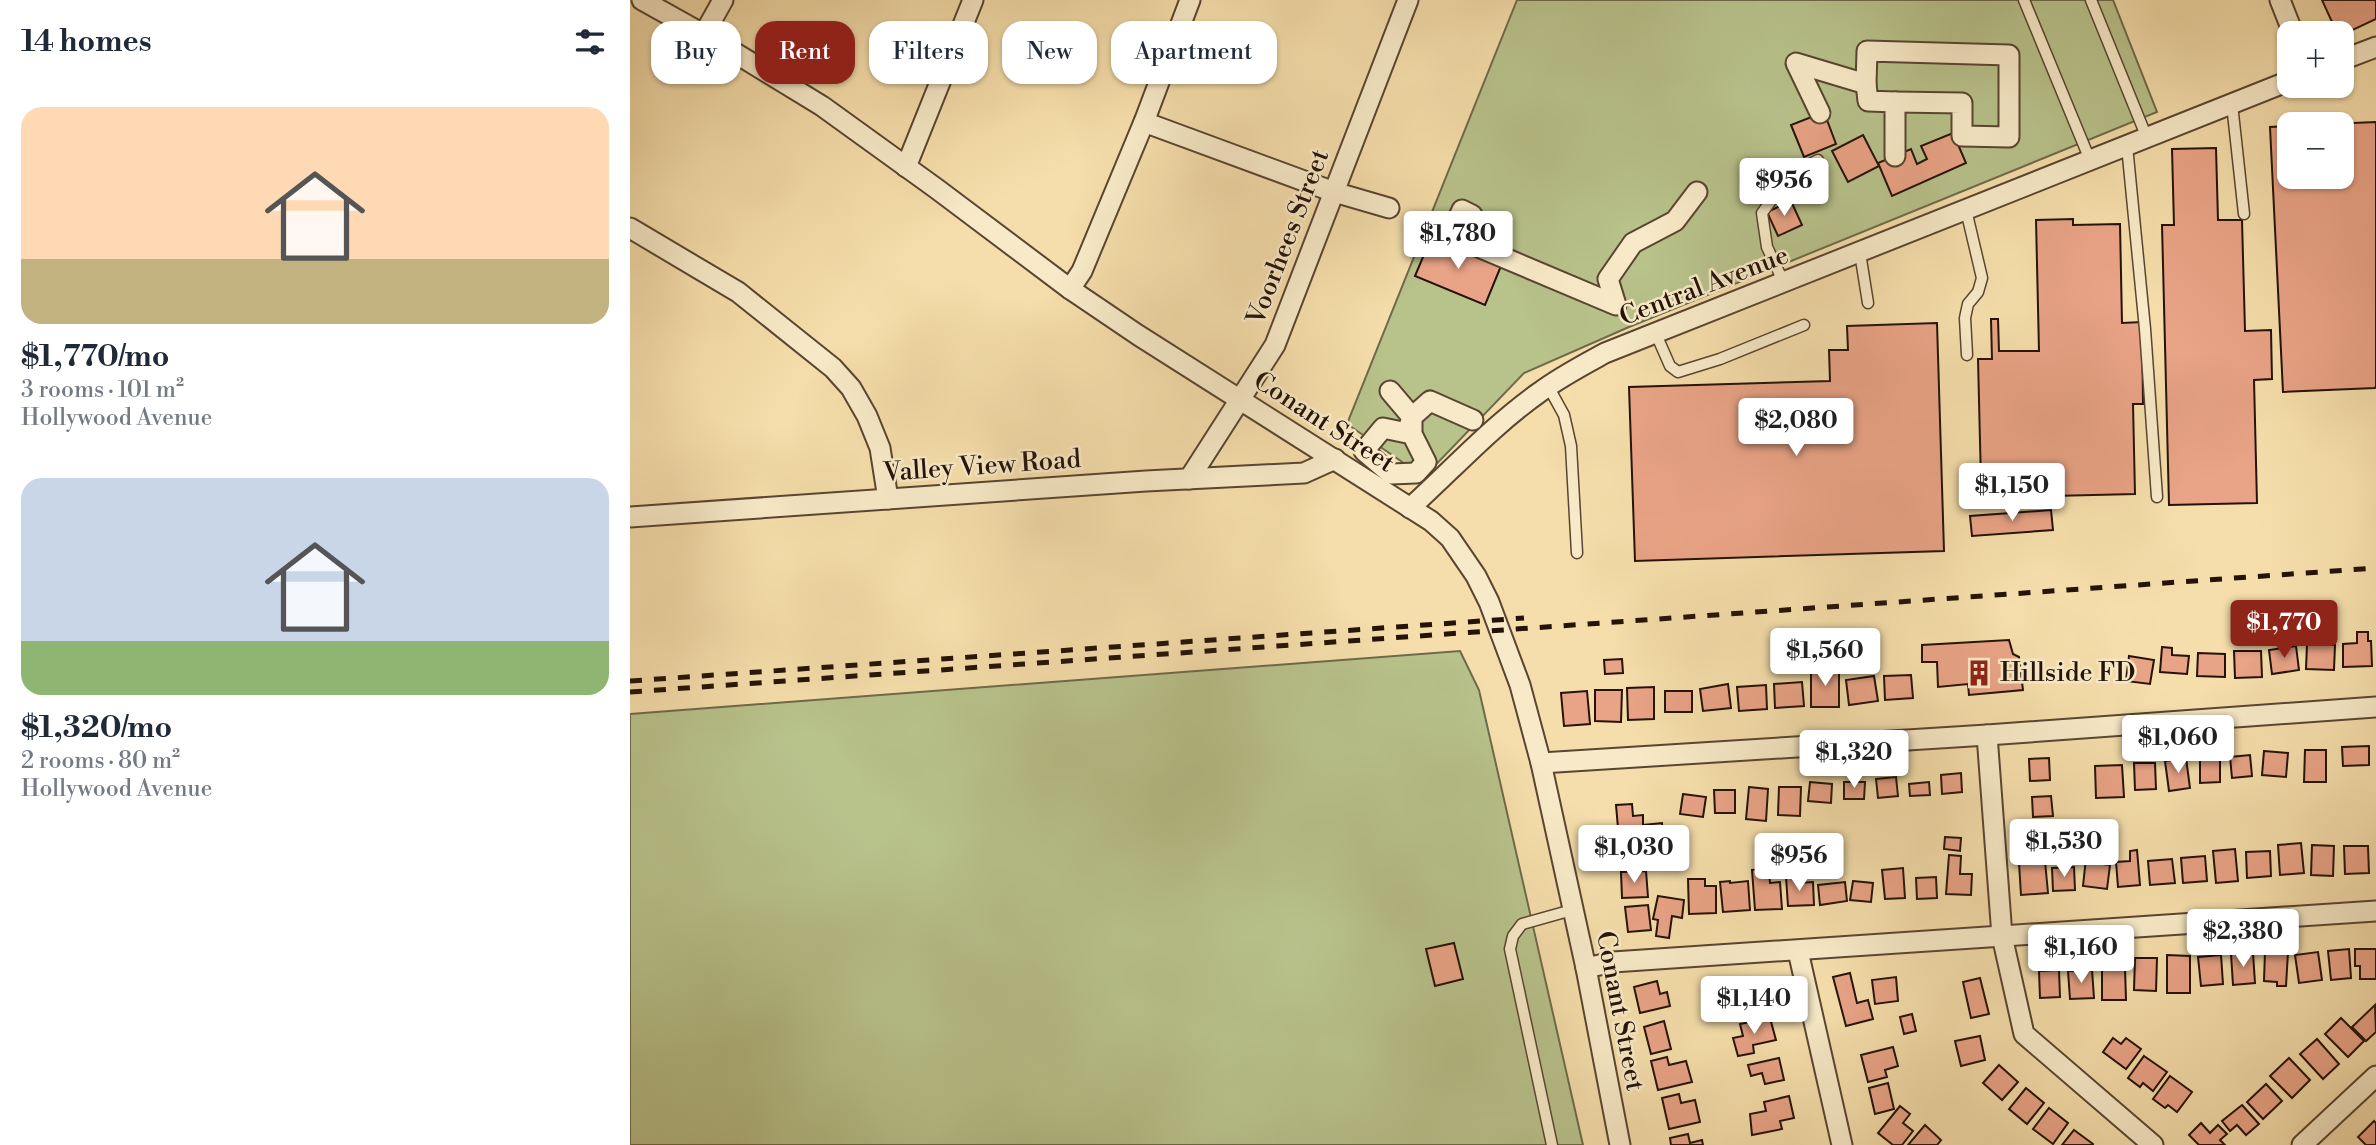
<!DOCTYPE html>
<meta charset="utf-8">
<style>
body{margin:0;font-family:"Libre Bodoni",serif;background:#f2f2f3;color:#1f2937;height:100vh;display:flex;flex-direction:column;font-size:26px;white-space:nowrap}
*{box-sizing:border-box;margin:0}
p{font-size:23px;color:#747a83}
.icon{flex:none;width:38px;height:38px;fill:none;stroke:currentColor;stroke-width:2;stroke-linecap:round;stroke-linejoin:round}
.map{position:relative;flex:1;overflow:hidden}
.side{display:flex;flex-direction:column;background:#fff;width:630px}
.side>*{flex:none}
.banner{position:absolute;left:21px;top:21px;width:665px;height:63px;display:flex;gap:14px}
.buttons{position:absolute;left:1647px;top:21px;display:grid;gap:14px}
.buttons a{display:grid;place-items:center;width:77px;height:77px;border-radius:14px;background:#fff;box-shadow:0 2px 5px #0004;font-size:35px}
.price{position:absolute;translate:-50% -60px;padding:0 16px;border-radius:7px;background:#fff;color:#222;font-size:23px;line-height:46px;filter:drop-shadow(0 2px 4px #0008)}
.price::after{content:'';position:absolute;left:50%;top:42px;width:21px;height:16px;margin-left:-10px;background:inherit;clip-path:polygon(0 0,100% 0,50% 100%)}
.price.active{background:#8f2418;color:#fff}
ul{padding:0;list-style:none}
li{display:grid;align-content:center;gap:14px;height:371px;padding:0 21px}
li span{display:grid;place-items:center;height:217px;border-radius:21px;color:#555}
li>.icon{margin-inline-start:auto}
span .icon{width:126px;height:126px;fill:#fffc;stroke-width:1}
li b{font-size:30px}
h2{display:flex;justify-content:space-between;align-items:center;height:84px;padding:0 21px;font-size:30px}
.pill{padding:0 24px;border-radius:21px;background:#fff;box-shadow:0 2px 5px #0004;font-size:24px;line-height:63px}
.pill.active{background:#8f2418;color:#fff}
main{display:flex;flex:1;min-height:0}
.map>svg:first-child{display:block}
.green{fill:#b8c28b;stroke:#6e6a4a;stroke-width:2}
.building{fill:#e9a386;stroke:#251208;stroke-width:2}
.lines{fill:none;stroke-linecap:round;stroke-linejoin:round}
.lane-casing{stroke:#594531;stroke-width:13}
.street-casing{stroke:#594531;stroke-width:23}
.lane{stroke:#f8eac8;stroke-width:10}
.street{stroke:#f8eac8;stroke-width:19}
.rail{stroke:#251208;stroke-width:5;stroke-dasharray:12 12;stroke-linecap:butt}
.labels{text-anchor:middle;dominant-baseline:central;stroke-width:5;stroke-linejoin:round;paint-order:stroke}
.street-label{font-size:26px;fill:#251208;stroke:#f8eac8}
.poi-label{font-size:26px;fill:#251208;stroke:#f8eac8;text-anchor:start}
</style>
<main>
<section class="side">
<h2>14 homes<svg class="icon" aria-label="filters" viewBox="0 0 24 24"><path d="M4 7h16M4 17h16"/><circle cx="9" cy="7" r="2"/><circle cx="15" cy="17" r="2"/></svg></h2>
<ul>
<li><span style="background:linear-gradient(#ffd9b3 70%,#c2b280 0)"><svg class="icon" aria-label="home" viewBox="0 0 24 24"><path d="M3 11l9-7 9 7M6 9v11h12V9"/></svg></span><div><b>$1,770/mo</b><p>3 rooms · 101 m²</p><p>Hollywood Avenue</p></div></li>
<li><span style="background:linear-gradient(#c9d6e8 75%,#8fb573 0)"><svg class="icon" aria-label="home" viewBox="0 0 24 24"><path d="M3 11l9-7 9 7M6 9v11h12V9"/></svg></span><div><b>$1,320/mo</b><p>2 rooms · 80 m²</p><p>Hollywood Avenue</p></div></li>
</ul>
</section>
<div class="map">
<svg width="1746" height="1145" viewBox="0 0 1746 1145">
<rect width="100%" height="100%" fill="#f5deab"/>
<filter id="stains"><feTurbulence type="fractalNoise" baseFrequency=".00286" numOctaves="4"/><feColorMatrix values="0 0 0 0 .2 0 0 0 0 .09 0 0 0 0 .02 0 0 0 .5 -.17"/></filter>
<radialGradient id="worn" r=".72"><stop offset=".6" stop-color="#630" stop-opacity="0"/><stop offset="1" stop-color="#630" stop-opacity=".3"/></radialGradient>
<g class="green">
<polygon points="887,0 1483,0 1527,112 999,327 894,373 794,477 717,424"/>
<polygon points="830,651 849,690 953,1145 0,1145 0,714"/>
</g>
<g class="building">
<polygon points="1692,0 1746,0 1746,19 1712,35 1707,33"/>
<polygon points="1194,112 1206,144 1174,157 1161,125"/>
<polygon points="1746,122 1746,386 1745,388 1653,392 1640,127 1659,126 1659,177 1712,177 1712,124 1699,124"/>
<polygon points="1323,133 1336,163 1262,196 1248,163 1281,149 1287,164 1297,159 1291,146"/>
<polygon points="1233,135 1249,166 1218,182 1202,151"/>
<polygon points="1586,148 1588,220 1612,220 1615,331 1641,330 1642,379 1624,380 1627,503 1539,505 1532,225 1544,225 1542,149"/>
<polygon points="1161,201 1172,225 1148,236 1137,212"/>
<polygon points="1443,219 1443,225 1490,224 1492,323 1512,322 1513,404 1503,404 1505,494 1422,496 1422,481 1351,482 1348,359 1362,359 1361,319 1368,319 1369,351 1409,351 1406,220"/>
<polygon points="801,238 871,266 855,305 785,276"/>
<polygon points="1307,323 1314,551 1005,561 999,387 1200,381 1199,350 1218,350 1217,326"/>
<polygon points="1421,510 1423,530 1342,536 1340,516"/>
<polygon points="1727,632 1738,632 1738,641 1741,641 1742,666 1713,667 1713,644 1727,643"/>
<polygon points="1379,640 1383,654 1389,657 1393,690 1339,695 1338,684 1308,687 1307,662 1292,662 1292,645"/>
<polygon points="1677,644 1705,645 1704,670 1676,669"/>
<polygon points="1666,646 1669,670 1642,674 1639,650"/>
<polygon points="1532,647 1542,648 1542,655 1559,656 1557,674 1530,672"/>
<polygon points="1604,651 1631,651 1632,677 1605,678"/>
<polygon points="1568,653 1595,654 1595,677 1567,676"/>
<polygon points="1499,656 1524,660 1520,684 1496,681"/>
<polygon points="992,659 993,673 975,674 974,660"/>
<rect x="1181" y="668" width="28" height="39"/>
<polygon points="1281,675 1283,698 1255,700 1254,676"/>
<polygon points="1244,676 1248,701 1219,705 1216,680"/>
<polygon points="1172,682 1174,706 1145,708 1144,684"/>
<polygon points="1098,684 1101,708 1073,711 1070,689"/>
<polygon points="1136,685 1137,709 1109,711 1107,687"/>
<polygon points="1024,687 1024,719 998,720 997,688"/>
<polygon points="965,690 992,690 991,722 965,721"/>
<polygon points="957,691 960,724 934,726 931,693"/>
<rect x="1035" y="691" width="27" height="21"/>
<polygon points="1739,746 1739,765 1713,766 1712,747"/>
<polygon points="1675,750 1696,750 1696,782 1674,782"/>
<polygon points="1634,751 1658,753 1656,777 1632,775"/>
<polygon points="1620,755 1622,776 1602,778 1600,757"/>
<polygon points="1419,758 1420,780 1400,781 1399,759"/>
<polygon points="1556,758 1560,788 1539,791 1535,761"/>
<polygon points="1590,758 1590,782 1570,783 1570,759"/>
<polygon points="1504,763 1525,763 1526,789 1505,790"/>
<polygon points="1492,765 1494,797 1466,798 1465,766"/>
<polygon points="1331,773 1332,792 1312,794 1311,775"/>
<polygon points="1266,777 1268,796 1248,798 1246,779"/>
<polygon points="1180,782 1202,784 1201,803 1178,801"/>
<polygon points="1214,782 1235,782 1234,799 1214,799"/>
<polygon points="1299,782 1300,795 1280,796 1279,784"/>
<polygon points="1119,787 1138,789 1136,821 1116,819"/>
<polygon points="1149,787 1171,787 1170,816 1148,815"/>
<polygon points="1084,790 1105,790 1105,813 1085,813"/>
<polygon points="1053,794 1076,797 1073,817 1050,814"/>
<polygon points="1421,796 1423,816 1403,817 1402,797"/>
<polygon points="1002,804 1003,816 1013,815 1013,825 1032,823 1034,847 990,851 986,805"/>
<polygon points="1408,831 1409,847 1394,848 1393,832"/>
<polygon points="1315,837 1331,838 1330,851 1314,849"/>
<polygon points="1671,843 1674,873 1650,875 1648,845"/>
<polygon points="1682,845 1704,846 1703,876 1681,875"/>
<polygon points="1714,846 1738,846 1739,873 1715,874"/>
<polygon points="1605,849 1608,881 1586,883 1583,851"/>
<polygon points="1507,850 1510,885 1488,887 1486,862 1500,861 1500,851"/>
<polygon points="1640,851 1641,876 1617,878 1616,852"/>
<polygon points="1319,855 1331,856 1330,874 1342,874 1341,895 1316,894"/>
<polygon points="1575,856 1577,881 1553,883 1551,858"/>
<polygon points="1456,858 1466,859 1465,863 1480,865 1477,889 1453,886"/>
<polygon points="1542,859 1545,883 1520,885 1518,861"/>
<polygon points="1415,861 1418,893 1391,895 1389,863"/>
<polygon points="1444,867 1445,890 1423,891 1422,868"/>
<polygon points="1273,868 1275,898 1255,899 1252,870"/>
<polygon points="1139,869 1140,883 1150,882 1152,909 1125,910 1122,870"/>
<polygon points="1016,871 1018,897 992,898 991,872"/>
<polygon points="1166,876 1167,883 1183,882 1184,905 1158,906 1156,877"/>
<polygon points="1306,877 1307,898 1287,899 1286,878"/>
<polygon points="1058,879 1075,879 1075,886 1086,886 1086,913 1059,914"/>
<polygon points="1100,881 1100,883 1118,881 1120,910 1093,912 1090,882"/>
<polygon points="1223,881 1243,883 1241,902 1220,900"/>
<polygon points="1215,882 1217,901 1190,905 1188,885"/>
<polygon points="1028,896 1054,900 1052,918 1042,916 1039,938 1026,936 1028,920 1023,919"/>
<polygon points="1018,905 1021,930 998,932 995,907"/>
<polygon points="824,943 833,979 805,986 796,949"/>
<polygon points="1719,949 1721,978 1701,980 1698,951"/>
<polygon points="1725,949 1746,949 1746,979 1730,979 1730,966 1725,966"/>
<polygon points="1635,951 1658,952 1656,986 1647,986 1647,982 1634,981"/>
<polygon points="1688,952 1692,980 1669,983 1665,955"/>
<polygon points="1623,953 1625,983 1603,985 1601,954"/>
<polygon points="1537,955 1560,956 1560,993 1537,993"/>
<polygon points="1591,955 1593,984 1571,986 1568,957"/>
<polygon points="1505,958 1527,958 1526,991 1504,990"/>
<polygon points="1472,968 1495,968 1496,1000 1472,1000"/>
<polygon points="1429,970 1430,997 1410,998 1409,971"/>
<polygon points="1462,970 1464,998 1440,999 1438,971"/>
<polygon points="1220,973 1227,1003 1238,1000 1243,1019 1216,1026 1203,977"/>
<polygon points="1266,977 1268,1001 1245,1004 1242,980"/>
<polygon points="1350,978 1359,1014 1341,1018 1333,982"/>
<polygon points="1027,981 1030,994 1037,992 1040,1006 1010,1013 1004,987"/>
<polygon points="1132,983 1139,1011 1106,1019 1100,990"/>
<polygon points="1745,1005 1746,1032 1736,1041 1722,1027"/>
<polygon points="1282,1014 1286,1031 1274,1034 1270,1017"/>
<polygon points="1140,1018 1146,1040 1123,1045 1124,1053 1108,1056 1103,1038 1113,1036 1110,1024"/>
<polygon points="1711,1018 1734,1041 1718,1057 1695,1034"/>
<polygon points="1034,1021 1041,1049 1021,1054 1014,1027"/>
<polygon points="1350,1036 1355,1060 1331,1066 1325,1041"/>
<polygon points="1483,1038 1491,1044 1496,1038 1511,1049 1496,1069 1473,1052"/>
<polygon points="1687,1039 1709,1064 1693,1079 1670,1054"/>
<polygon points="1263,1047 1268,1066 1255,1070 1257,1077 1238,1082 1231,1055"/>
<polygon points="1514,1056 1537,1072 1523,1091 1513,1083 1510,1087 1498,1078"/>
<polygon points="1037,1057 1039,1065 1056,1061 1062,1082 1028,1090 1021,1061"/>
<polygon points="1149,1058 1154,1080 1135,1084 1132,1073 1121,1076 1118,1065"/>
<polygon points="1659,1058 1680,1080 1662,1098 1640,1076"/>
<polygon points="1369,1065 1388,1082 1372,1100 1353,1083"/>
<polygon points="1540,1076 1562,1092 1547,1112 1538,1105 1535,1108 1523,1099"/>
<polygon points="1258,1083 1264,1109 1245,1114 1239,1088"/>
<polygon points="1636,1084 1652,1101 1633,1119 1617,1102"/>
<polygon points="1396,1088 1414,1103 1397,1124 1379,1109"/>
<polygon points="1049,1094 1051,1103 1065,1100 1070,1122 1039,1129 1032,1098"/>
<polygon points="1159,1096 1164,1118 1150,1121 1152,1129 1122,1135 1120,1114 1136,1111 1134,1102"/>
<polygon points="1612,1105 1629,1124 1616,1135 1607,1125 1600,1131 1592,1121"/>
<polygon points="1270,1106 1280,1114 1273,1123 1283,1131 1272,1145 1263,1145 1248,1133"/>
<polygon points="1419,1108 1438,1123 1423,1144 1403,1129"/>
<polygon points="1744,1121 1746,1123 1746,1145 1736,1145 1728,1137"/>
<polygon points="1571,1123 1580,1133 1588,1125 1597,1134 1590,1140 1595,1145 1569,1145 1559,1135"/>
<polygon points="1295,1125 1311,1140 1307,1145 1278,1145"/>
<polygon points="1444,1130 1463,1144 1463,1145 1432,1145"/>
<polygon points="1058,1134 1060,1143 1072,1140 1073,1145 1041,1145 1040,1138"/>
</g>
<g class="lines">
<g class="lane-casing">
<g id="lane">
<polyline points="1394,0 1460,160"/>
<polyline points="1461,0 1517,138"/>
<polyline points="1602,104 1614,214"/>
<polyline points="1497,146 1515,329 1527,497"/>
<polyline points="1336,210 1352,278 1348,292 1338,304 1335,318 1337,355"/>
<polyline points="1230,253 1238,303"/>
<polyline points="1154,283 1137,247 1132,213 1160,175 1188,160"/>
<polyline points="1026,334 1040,366 1048,372 1090,359 1174,325"/>
<polyline points="918,386 934,415 941,446 947,553"/>
<polyline points="922,1145 880,949 883,936 892,924 942,910"/>
</g>
</g>
<g class="street-casing">
<g id="street">
<polyline points="12,0 89,43 192,106 307,189 440,289 508,335 801,521 820,538 846,576 859,602 890,685 911,763 956,968 990,1145"/>
<polyline points="1650,0 1663,33"/>
<polyline points="74,34 93,0"/>
<polyline points="1712,60 1746,47"/>
<polyline points="1236,84 1237,51 1379,55 1379,137 1332,136 1332,103 1265,102"/>
<polyline points="1190,113 1166,63 1236,84 1238,101 1265,102 1265,156"/>
<polyline points="514,122 704,192 759,208"/>
<polyline points="276,167 343,0"/>
<polyline points="0,228 108,292 203,368 221,388 237,416 250,448 258,499"/>
<polyline points="853,237 842,215 832,210 820,235 986,305 978,279 1003,243 1045,221 1067,192"/>
<polyline points="440,289 452,271 514,122 560,0"/>
<polyline points="760,391 782,417 777,433 753,428 734,451 761,474 786,473 796,462 782,434 782,417 800,401 843,420"/>
<polyline points="559,479 645,345 778,0"/>
<path d="M780,508C823,469 863,425 910,392C930,377 953,365 975,353L1659,81"/>
<polyline points="0,517 516,481 674,473 705,459"/>
<polyline points="1357,735 1372,936 1394,1034 1523,1145"/>
<polyline points="911,763 1357,735 1746,707"/>
<polyline points="1168,951 1212,1145"/>
<polyline points="956,968 983,962 1746,911"/>
<polyline points="1672,1145 1746,1076"/>
</g>
</g>
<use href="#lane" class="lane"/>
<use href="#street" class="street"/>
<g class="rail">
<polyline points="0,681 894,618"/>
<polyline points="0,692 1746,568"/>
</g>
</g>
<defs>
<g id="building-bare" transform="scale(2.1)"><path d="M-4-6H4V6H1V3H-1V6H-4ZM-2.5-4.3h1.7v1.8h-1.7ZM.8-4.3h1.7v1.8H.8ZM-2.5-1h1.7V.8h-1.7ZM.8-1h1.7V.8H.8Z" fill="#8f2418" stroke="#f8eac8" stroke-width="2.5" paint-order="stroke"/></g>
</defs>
<g fill-rule="evenodd">
<use href="#building-bare" x="1349" y="673"/>
</g>
<g class="labels">
<g class="street-label">
<text transform="translate(658 237) rotate(-69)">Voorhees Street</text>
<text transform="translate(1074 286) rotate(-21)">Central Avenue</text>
<text transform="translate(694 422) rotate(33)">Conant Street</text>
<text transform="translate(352 466) rotate(-4)">Valley View Road</text>
<text transform="translate(990 1011) rotate(79)">Conant Street</text>
</g>
<g class="poi-label">
<text x="1370" y="673">Hillside FD</text>
</g>
</g>
<rect width="100%" height="100%" filter="url(#stains)"/>
<rect width="100%" height="100%" fill="url(#worn)"/>
</svg>
<div class="buttons">
<a>+</a>
<a>−</a>
</div>
<b class="price" style="left:1154px;top:218px">$956</b>
<b class="price" style="left:828px;top:271px">$1,780</b>
<b class="price" style="left:1166px;top:458px">$2,080</b>
<b class="price" style="left:1382px;top:523px">$1,150</b>
<b class="price active" style="left:1654px;top:660px">$1,770</b>
<b class="price" style="left:1195px;top:688px">$1,560</b>
<b class="price" style="left:1548px;top:775px">$1,060</b>
<b class="price" style="left:1224px;top:790px">$1,320</b>
<b class="price" style="left:1434px;top:879px">$1,530</b>
<b class="price" style="left:1004px;top:885px">$1,030</b>
<b class="price" style="left:1169px;top:893px">$956</b>
<b class="price" style="left:1613px;top:969px">$2,380</b>
<b class="price" style="left:1451px;top:985px">$1,160</b>
<b class="price" style="left:1124px;top:1036px">$1,140</b>
<div class="banner">
<a class="pill">Buy</a>
<a class="pill active">Rent</a>
<a class="pill">Filters</a>
<a class="pill">New</a>
<a class="pill">Apartment</a>
</div>
</div>
</main>
